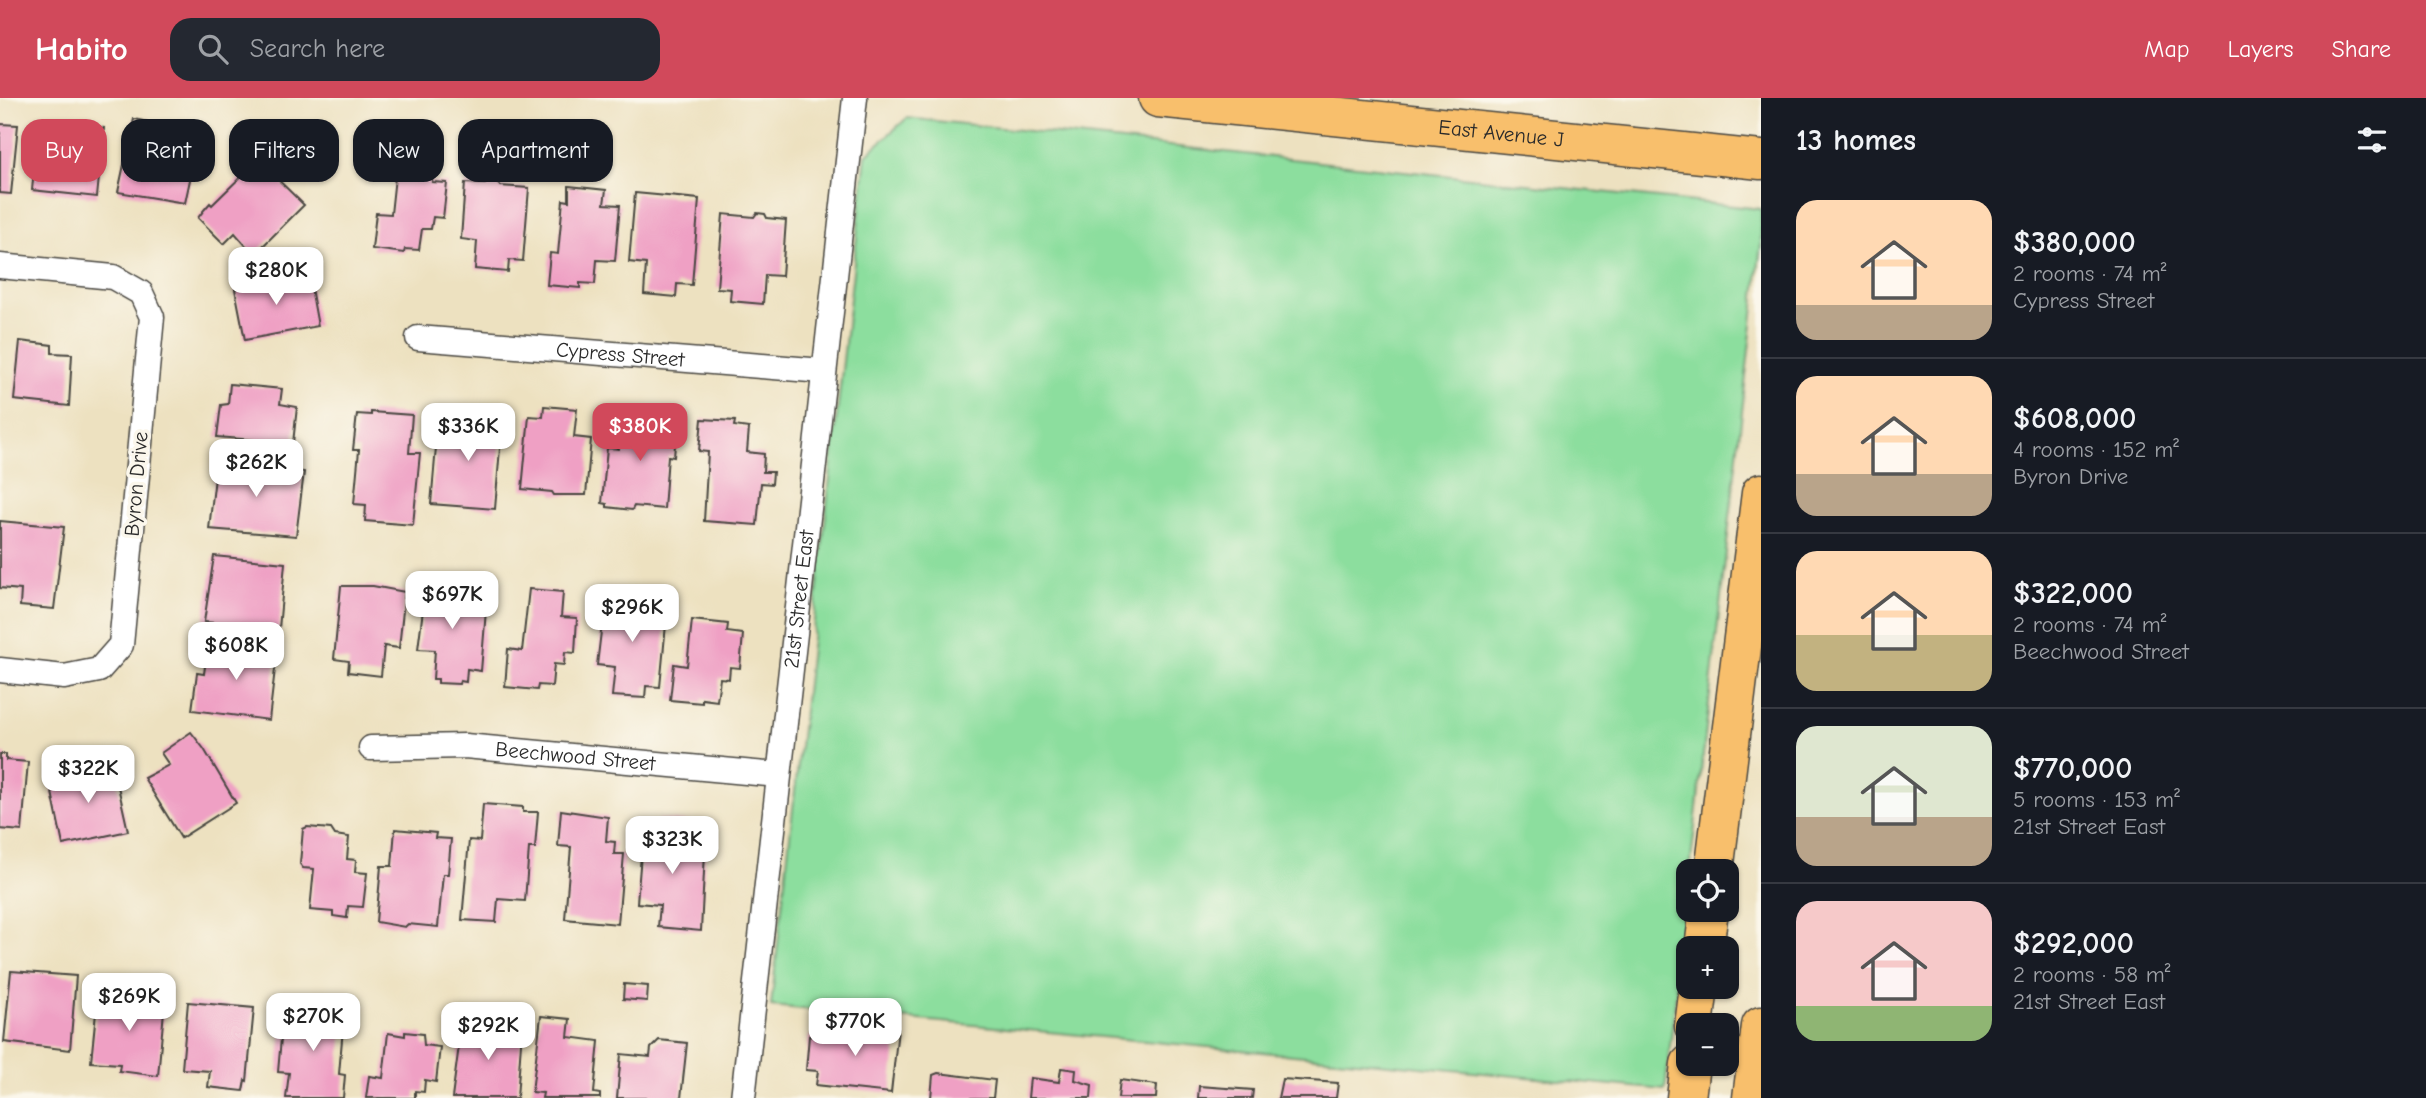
<!DOCTYPE html>
<meta charset="utf-8">
<style>
body{margin:0;font-family:"Comic Neue",sans-serif;background:#242831;color:#f1f3f6;height:100vh;display:flex;flex-direction:column;font-size:26px;white-space:nowrap}
*{box-sizing:border-box;margin:0}
p{font-size:23px;color:#9ea1a6}
.icon{flex:none;width:38px;height:38px;fill:none;stroke:currentColor;stroke-width:2;stroke-linecap:round;stroke-linejoin:round}
.map{position:relative;flex:1;overflow:hidden}
.panel{display:flex;flex-direction:column;background:#171b24;width:665px}
.panel>*{flex:none}
.hud{position:absolute;left:21px;top:21px;width:665px;height:63px;display:flex;gap:14px}
.fabs{position:absolute;left:1676px;top:761px;display:grid;gap:14px}
.fabs a{display:grid;place-items:center;width:63px;height:63px;border-radius:14px;background:#171b24;box-shadow:0 2px 5px #0004;font-size:35px}
.price{position:absolute;translate:-50% -60px;padding:0 16px;border-radius:14px;background:#fff;color:#222;font-size:23px;line-height:46px;filter:drop-shadow(0 2px 4px #0008)}
.price::after{content:'';position:absolute;left:50%;top:42px;width:21px;height:16px;margin-left:-10px;background:inherit;clip-path:polygon(0 0,100% 0,50% 100%)}
.price.on{background:#d1495b;color:#fff}
ul{padding:0;list-style:none}
li{display:flex;align-items:center;gap:21px;height:175px;padding:0 35px}
li+li{border-top:2px solid #363941}
li span{display:grid;place-items:center;flex:none;width:196px;height:140px;border-radius:21px;color:#555}
li>.icon{margin-inline-start:auto}
span .icon{width:84px;height:84px;fill:#fffc;stroke-width:1}
li b{font-size:30px}
h2{display:flex;justify-content:space-between;align-items:center;height:84px;padding:0 35px;font-size:30px}
.chip{padding:0 24px;border-radius:21px;background:#171b24;box-shadow:0 2px 5px #0004;font-size:24px;line-height:63px}
.chip.on{background:#d1495b;color:#fff}
header{display:flex;align-items:center;gap:42px;box-sizing:border-box;height:98px;padding:0 35px;background:#d1495b;color:#fff}
header strong{font-size:33px}
nav{display:flex;gap:38px;margin-inline-start:auto;font-size:24px}
.search{width:490px;height:63px;background:#242831;display:flex;align-items:center;gap:18px;box-sizing:border-box;padding:0 24px;border-radius:21px;color:#9ea1a6;font-size:26px}
main{display:flex;flex:1;min-height:0}
.map>svg:first-child{display:block}
.green{fill:#8cde9e;stroke:#5c8464;stroke-width:2}
.building{fill:#efa0c4}
.lines{fill:none;stroke-linecap:round;stroke-linejoin:round}
.service-casing{stroke:#484641;stroke-width:15}
.minor-casing{stroke:#484641;stroke-width:27}
.primary-casing{stroke:#484641;stroke-width:41}
.service{stroke:#fff;stroke-width:12}
.minor{stroke:#fff;stroke-width:24}
.primary{stroke:#f8bf6c;stroke-width:38}
.labels{text-anchor:middle;dominant-baseline:central;stroke-width:7;stroke-linejoin:round;paint-order:stroke}
.street-label{font-size:21px;fill:#2b2b2b;stroke:#fbf7ec}
</style>
<header>
<strong>Habito</strong>
<div class="search"><svg class="icon" aria-label="search" viewBox="0 0 24 24"><circle cx="10" cy="10" r="6"/><path d="M15 15l6 6"/></svg>Search here</div>
<nav><a>Map</a><a>Layers</a><a>Share</a></nav>
</header>
<main>
<div class="map">
<svg width="1761" height="1000" viewBox="0 0 1761 1000">
<rect width="100%" height="100%" fill="#fbf7ec"/>
<filter id="ink" filterUnits="userSpaceOnUse"><feTurbulence type="fractalNoise" baseFrequency=".0143" numOctaves="2"/><feDisplacementMap in="SourceGraphic" scale="14" xChannelSelector="R" yChannelSelector="G"/><feConvolveMatrix kernelMatrix="1 2 1 2 8 2 1 2 1" color-interpolation-filters="sRGB"/></filter>
<filter id="wash" filterUnits="userSpaceOnUse"><feTurbulence type="fractalNoise" baseFrequency=".00686" numOctaves="4" result="noise"/><feDisplacementMap in="SourceGraphic" scale="28" xChannelSelector="R" yChannelSelector="G"/><feGaussianBlur stdDeviation="1.57" result="paint"/><feColorMatrix in="noise" values="0 0 0 0 0 0 0 0 0 0 0 0 0 0 0 0 0 1.4 0 .05"/><feComposite in="paint" operator="in"/></filter>
<g filter="url(#wash)">
<rect width="100%" height="100%" fill="#ede1c0"/>
<polygon class="green" points="907,20 1761,111 1761,146 1665,992 771,908 866,57"/>
<g id="blocks">
<g class="building">
<polygon points="134,21 200,35 185,105 118,94"/>
<polygon points="39,23 104,30 97,99 32,92"/>
<polygon points="0,26 18,27 11,96 0,95"/>
<polygon points="398,51 435,55 432,84 447,85 443,120 433,119 431,131 422,131 419,152 405,151 404,155 372,151 376,115 391,116"/>
<polygon points="258,62 304,107 254,157 235,135 224,146 198,120 204,112 210,105 212,107"/>
<polygon points="488,83 497,84 500,88 529,90 523,163 509,162 508,174 475,171 477,143 461,141 465,85 485,86"/>
<polygon points="569,88 606,92 604,106 620,107 615,163 597,162 595,186 580,185 580,190 547,187 550,155 558,156 563,102 569,103"/>
<polygon points="635,95 699,101 692,187 677,186 676,199 644,196 646,166 629,164"/>
<polygon points="757,115 765,116 767,120 786,122 782,178 765,177 763,206 730,203 731,191 717,190 723,116 754,119"/>
<polygon points="293,178 294,182 309,179 318,228 245,242 235,191"/>
<polygon points="20,243 52,247 52,255 72,256 69,308 14,302"/>
<polygon points="230,286 282,291 280,306 297,309 293,345 217,339 221,307 228,306"/>
<polygon points="544,308 577,311 574,339 591,341 586,397 554,397 552,394 522,391 529,318 543,319"/>
<polygon points="456,311 489,313 488,325 502,326 495,411 431,406 437,338 454,340"/>
<polygon points="371,314 412,317 409,355 420,355 413,427 365,423 366,407 354,406 359,352 353,352 357,316 371,317"/>
<polygon points="622,314 662,317 662,322 677,323 674,359 668,358 664,411 634,408 632,412 607,409 607,406 602,405 607,350 619,351"/>
<polygon points="702,321 735,323 734,328 749,330 747,354 764,356 763,374 773,374 772,386 761,385 757,427 704,423 708,354 699,353"/>
<polygon points="217,362 304,374 296,438 209,431"/>
<polygon points="0,423 64,429 54,511 20,508 21,492 0,490"/>
<polygon points="214,458 285,465 279,531 204,524"/>
<polygon points="427,480 454,482 452,496 458,498 487,500 481,573 467,571 466,584 460,583 459,586 438,585 438,581 433,581 435,552 418,551"/>
<polygon points="341,488 373,488 405,494 399,550 384,548 381,578 348,574 349,563 334,561"/>
<polygon points="529,491 563,494 561,519 577,520 575,555 565,554 564,567 554,566 552,588 538,587 537,592 505,589 508,551 522,553"/>
<polygon points="606,492 646,496 644,514 667,516 660,589 646,588 645,600 612,598 615,569 597,567"/>
<polygon points="692,522 728,526 727,534 743,536 740,570 730,569 729,581 720,580 717,603 702,601 702,605 670,602 674,566 687,568"/>
<polygon points="208,546 277,554 269,622 192,612 197,575 204,576"/>
<polygon points="191,634 204,651 236,705 181,740 144,680 169,667 161,655"/>
<polygon points="0,656 6,656 6,662 28,664 22,733 0,731"/>
<polygon points="113,666 128,733 63,747 49,680"/>
<polygon points="483,706 523,709 523,714 538,714 535,750 529,750 525,803 498,801 496,824 462,822 469,742 480,743"/>
<polygon points="561,712 608,719 606,743 615,744 614,756 624,756 618,826 565,821 571,749 558,748"/>
<polygon points="659,721 691,724 689,753 705,754 701,833 658,829 660,807 637,805 643,732 658,733"/>
<polygon points="307,729 331,731 335,737 349,739 347,761 356,762 355,774 367,775 363,809 348,808 347,820 333,818 333,814 310,812 314,771 303,770 300,766 303,731"/>
<polygon points="395,731 436,735 435,740 451,741 448,776 443,776 438,829 408,826 405,829 376,824 381,768 392,768"/>
<polygon points="11,873 76,878 70,952 4,944"/>
<polygon points="624,886 648,888 647,903 623,901"/>
<polygon points="98,895 165,902 158,978 119,973 120,966 91,964"/>
<polygon points="188,904 254,910 247,983 245,982 243,993 208,989 210,973 182,971"/>
<polygon points="314,905 345,907 339,976 345,977 343,1000 286,1000 289,975 278,974 283,918 288,915 313,918"/>
<polygon points="541,918 570,921 568,939 599,943 594,995 600,996 600,1000 542,1000 543,995 532,994"/>
<polygon points="462,925 522,931 517,1000 452,1000"/>
<polygon points="840,925 898,931 891,995 816,987 818,973 806,972 809,938 838,942"/>
<polygon points="405,934 423,936 424,947 440,949 436,984 425,982 424,994 415,993 415,1000 366,1000 369,978 383,980 388,935 405,938"/>
<polygon points="659,942 687,945 681,1000 617,1000 621,956 650,959 651,950"/>
<polygon points="1061,970 1076,972 1075,982 1092,987 1091,1000 1028,1000 1030,980 1059,984"/>
<polygon points="938,975 995,982 993,1000 931,1000 933,977"/>
<polygon points="1282,981 1338,985 1336,1000 1278,1000"/>
<polygon points="1120,982 1157,987 1156,1000 1118,1000"/>
<polygon points="1199,988 1253,992 1252,1000 1198,1000"/>
</g>
</g>
</g>
<g filter="url(#ink)">
<use href="#blocks" fill-opacity="0" stroke="#484641" stroke-width="2"/>
<g class="lines">
<g class="service-casing">
<polyline id="service" points="1727,955 1754,959"/>
</g>
<g class="minor-casing">
<g id="minor">
<polyline points="0,168 113,179 141,195 152,219 121,547 99,572 64,579 0,572"/>
<path id="s1" d="M418,240L823,273"/>
<path id="s2" d="M371,650L465,648L778,677"/>
<path id="s3" d="M743,1000L855,0"/>
</g>
</g>
<g class="primary-casing">
<g id="primary">
<path id="s4" d="M1158,0L1761,62"/>
<polyline points="1714,774 1761,395"/>
<polyline points="1704,850 1709,812"/>
<polyline points="1694,928 1699,889"/>
<polyline points="1686,1000 1690,966"/>
<polyline points="1752,1000 1761,928"/>
</g>
</g>
<use href="#service" class="service"/>
<use href="#minor" class="minor"/>
<use href="#primary" class="primary"/>
</g>
</g>
<g class="labels">
<g class="street-label">
<text stroke="none"><textPath href="#s4" startOffset="345">East Avenue J</textPath></text>
<text stroke="none"><textPath href="#s1" startOffset="203">Cypress Street</textPath></text>
<text transform="translate(136 386) rotate(-85)">Byron Drive</text>
<text stroke="none"><textPath href="#s3" startOffset="502">21st Street East</textPath></text>
<text stroke="none"><textPath href="#s2" startOffset="205">Beechwood Street</textPath></text>
</g>
</g>
</svg>
<div class="fabs">
<a><svg class="icon" aria-label="locate" viewBox="0 0 24 24"><circle cx="12" cy="12" r="6"/><path d="M12 2v4M12 18v4M2 12h4M18 12h4"/></svg></a>
<a>+</a>
<a>−</a>
</div>
<b class="price" style="left:276px;top:209px">$280K</b>
<b class="price" style="left:468px;top:365px">$336K</b>
<b class="price on" style="left:640px;top:365px">$380K</b>
<b class="price" style="left:256px;top:401px">$262K</b>
<b class="price" style="left:452px;top:533px">$697K</b>
<b class="price" style="left:632px;top:546px">$296K</b>
<b class="price" style="left:236px;top:584px">$608K</b>
<b class="price" style="left:88px;top:707px">$322K</b>
<b class="price" style="left:672px;top:778px">$323K</b>
<b class="price" style="left:129px;top:935px">$269K</b>
<b class="price" style="left:313px;top:955px">$270K</b>
<b class="price" style="left:855px;top:960px">$770K</b>
<b class="price" style="left:488px;top:964px">$292K</b>
<div class="hud">
<a class="chip on">Buy</a>
<a class="chip">Rent</a>
<a class="chip">Filters</a>
<a class="chip">New</a>
<a class="chip">Apartment</a>
</div>
</div>
<section class="panel">
<h2>13 homes<svg class="icon" aria-label="filters" viewBox="0 0 24 24"><path d="M4 7h16M4 17h16"/><circle cx="9" cy="7" r="2"/><circle cx="15" cy="17" r="2"/></svg></h2>
<ul>
<li><span style="background:linear-gradient(#ffd9b3 75%,#b9a48a 0)"><svg class="icon" aria-label="home" viewBox="0 0 24 24"><path d="M3 11l9-7 9 7M6 9v11h12V9"/></svg></span><div><b>$380,000</b><p>2 rooms · 74 m²</p><p>Cypress Street</p></div></li>
<li><span style="background:linear-gradient(#ffd9b3 70%,#b9a48a 0)"><svg class="icon" aria-label="home" viewBox="0 0 24 24"><path d="M3 11l9-7 9 7M6 9v11h12V9"/></svg></span><div><b>$608,000</b><p>4 rooms · 152 m²</p><p>Byron Drive</p></div></li>
<li><span style="background:linear-gradient(#ffd9b3 60%,#c2b280 0)"><svg class="icon" aria-label="home" viewBox="0 0 24 24"><path d="M3 11l9-7 9 7M6 9v11h12V9"/></svg></span><div><b>$322,000</b><p>2 rooms · 74 m²</p><p>Beechwood Street</p></div></li>
<li><span style="background:linear-gradient(#dfe7d0 65%,#b9a48a 0)"><svg class="icon" aria-label="home" viewBox="0 0 24 24"><path d="M3 11l9-7 9 7M6 9v11h12V9"/></svg></span><div><b>$770,000</b><p>5 rooms · 153 m²</p><p>21st Street East</p></div></li>
<li><span style="background:linear-gradient(#f6c9c9 75%,#8fb573 0)"><svg class="icon" aria-label="home" viewBox="0 0 24 24"><path d="M3 11l9-7 9 7M6 9v11h12V9"/></svg></span><div><b>$292,000</b><p>2 rooms · 58 m²</p><p>21st Street East</p></div></li>
</ul>
</section>
</main>
